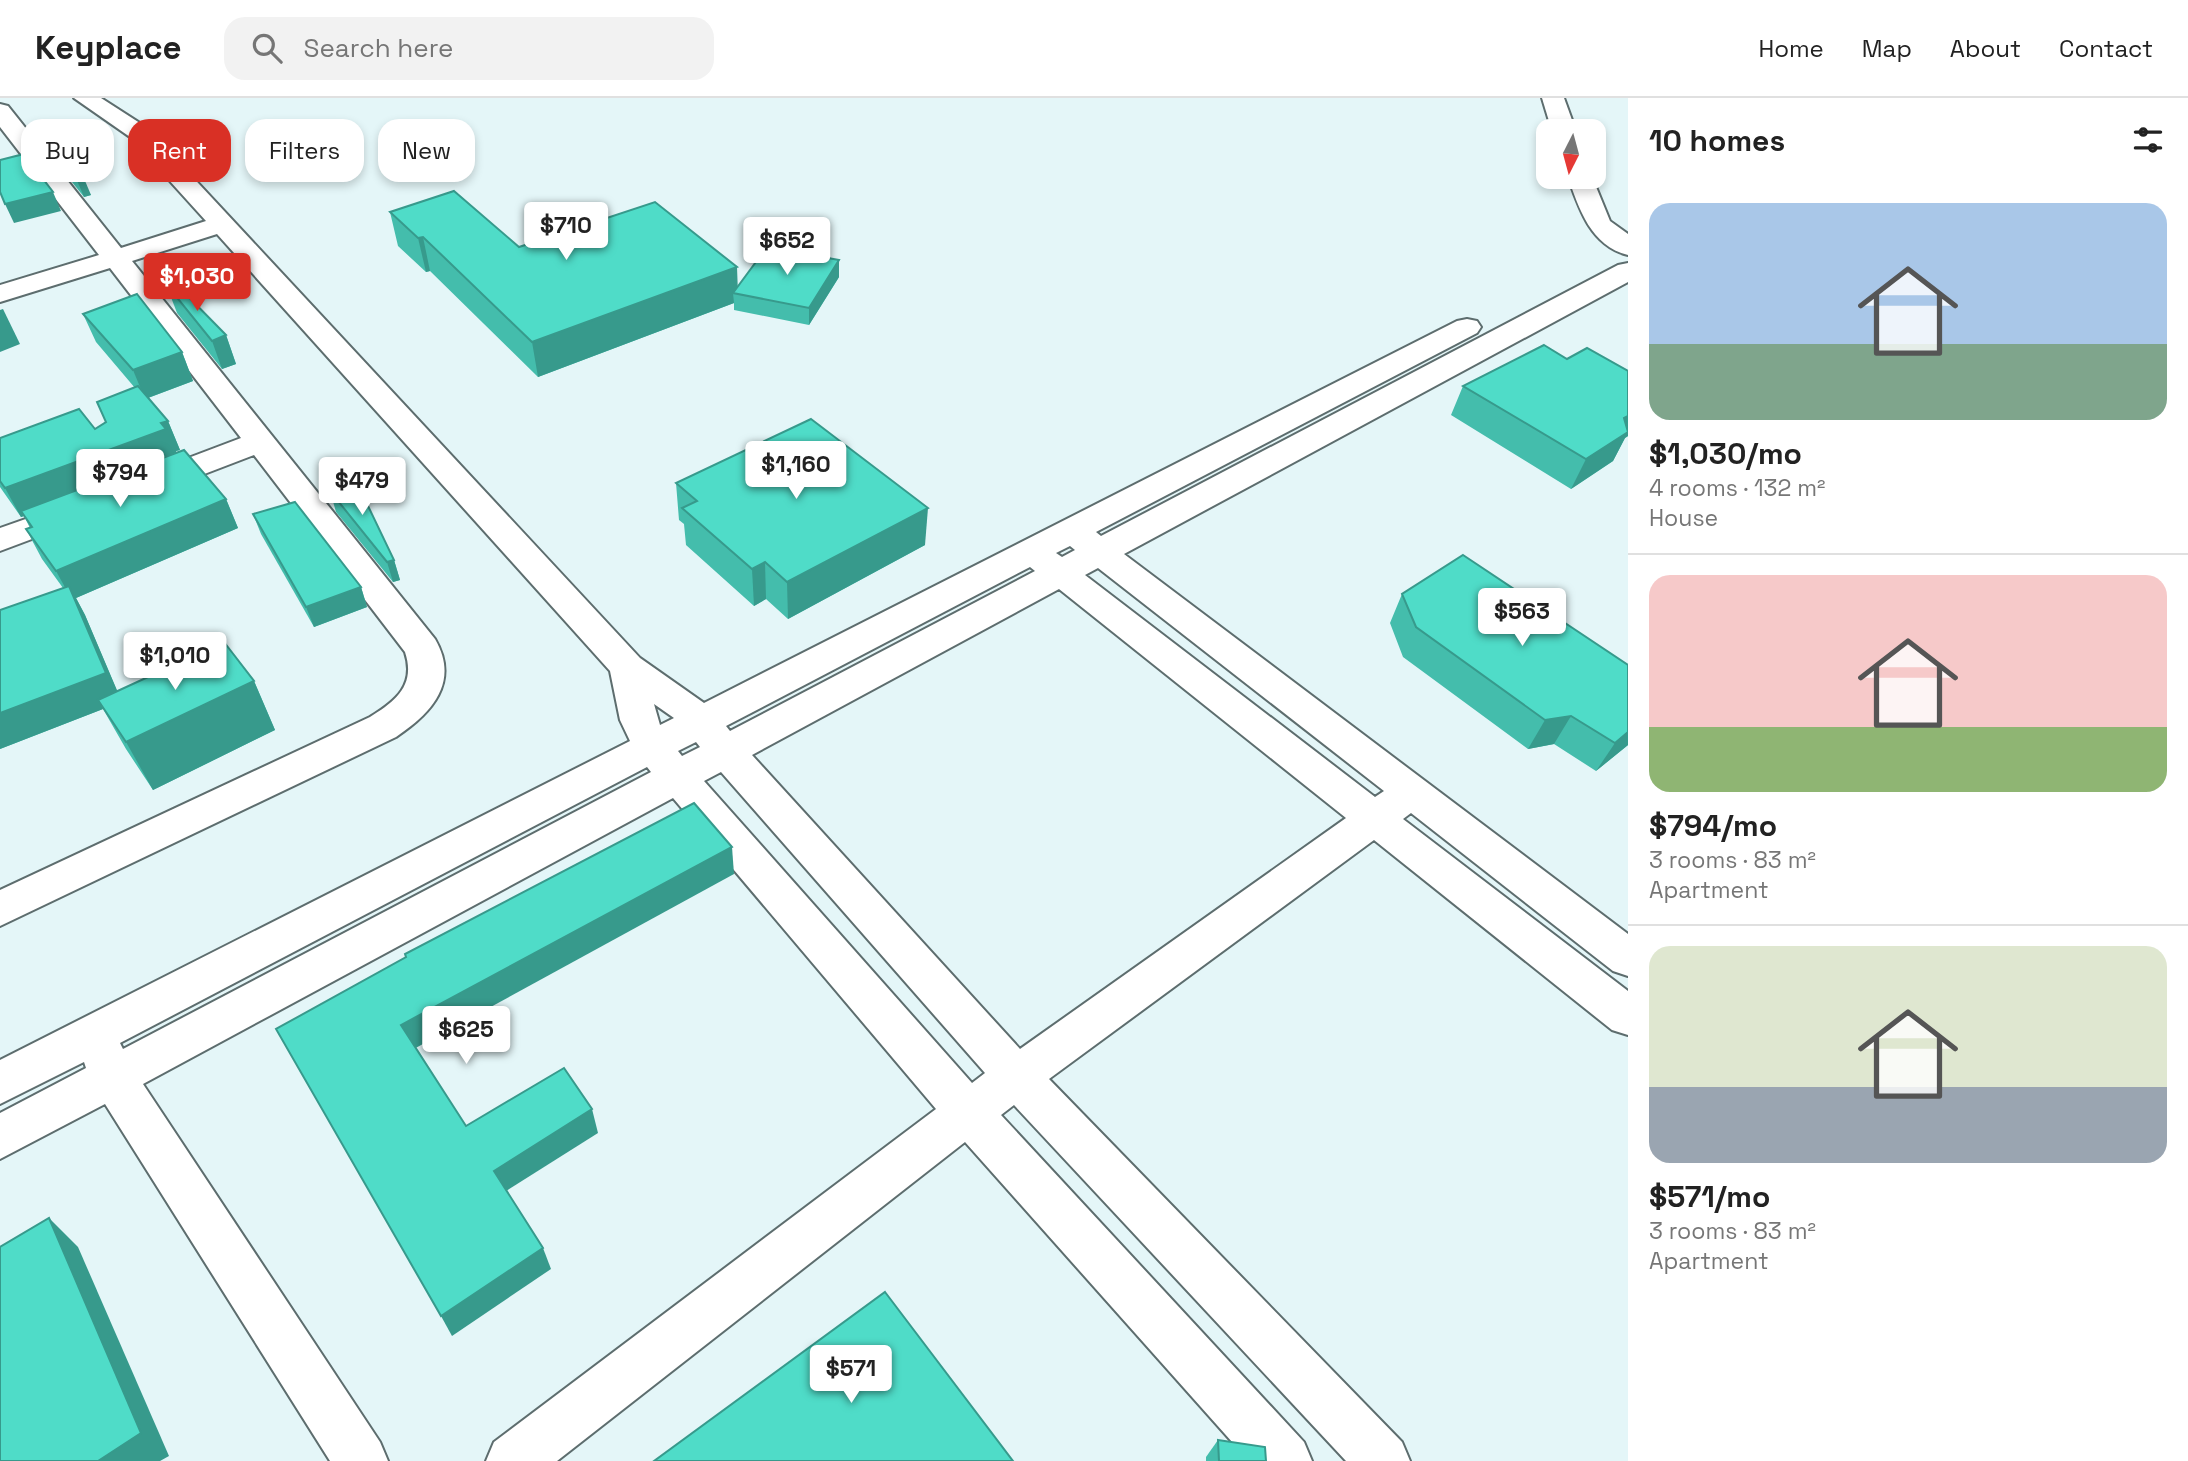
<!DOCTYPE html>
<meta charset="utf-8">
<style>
body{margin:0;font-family:"Space Grotesk",sans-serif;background:#f2f2f2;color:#222;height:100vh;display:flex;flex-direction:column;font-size:26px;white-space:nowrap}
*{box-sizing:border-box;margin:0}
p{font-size:23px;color:#767676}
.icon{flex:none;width:38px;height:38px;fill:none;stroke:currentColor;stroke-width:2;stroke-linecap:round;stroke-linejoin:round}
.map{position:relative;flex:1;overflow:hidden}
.sheet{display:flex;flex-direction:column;background:#fff;width:560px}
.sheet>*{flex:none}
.top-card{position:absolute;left:21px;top:21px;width:665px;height:63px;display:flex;gap:14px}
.needle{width:46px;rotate:186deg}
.controls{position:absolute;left:1536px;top:21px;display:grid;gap:14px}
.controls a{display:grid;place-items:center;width:70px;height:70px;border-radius:14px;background:#fff;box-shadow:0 4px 10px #0003;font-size:35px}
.price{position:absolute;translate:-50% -60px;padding:0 16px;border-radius:7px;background:#fff;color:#222;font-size:23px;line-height:46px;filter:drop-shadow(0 2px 4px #0008)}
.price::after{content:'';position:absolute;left:50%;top:42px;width:21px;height:16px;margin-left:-10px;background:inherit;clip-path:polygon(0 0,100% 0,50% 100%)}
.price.current{background:#d93025;color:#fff}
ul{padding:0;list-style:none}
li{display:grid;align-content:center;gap:14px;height:371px;padding:0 21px}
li+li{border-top:2px solid #e0e0e0}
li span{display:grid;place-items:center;height:217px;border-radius:21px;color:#555}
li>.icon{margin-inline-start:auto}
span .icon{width:126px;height:126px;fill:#fffc;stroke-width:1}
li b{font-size:30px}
h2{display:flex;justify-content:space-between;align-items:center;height:84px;padding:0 21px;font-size:30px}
.pill{padding:0 24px;border-radius:21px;background:#fff;box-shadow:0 4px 10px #0003;font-size:24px;line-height:63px}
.pill.current{background:#d93025;color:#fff}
header{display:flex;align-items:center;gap:42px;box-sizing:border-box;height:98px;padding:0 35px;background:#fff;border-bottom:2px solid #e0e0e0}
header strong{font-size:33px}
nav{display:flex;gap:38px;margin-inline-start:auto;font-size:24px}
.search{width:490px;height:63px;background:#f2f2f2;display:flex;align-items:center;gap:18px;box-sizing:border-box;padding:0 24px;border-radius:21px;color:#767676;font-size:26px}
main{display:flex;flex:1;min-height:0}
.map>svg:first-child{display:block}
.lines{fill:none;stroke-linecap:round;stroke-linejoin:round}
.minor-casing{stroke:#5d6d6e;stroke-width:4}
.minor{fill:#fff;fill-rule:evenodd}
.wall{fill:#44bdac}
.shaded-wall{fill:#379a8c}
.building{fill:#4fdcc8;stroke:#379a8c;stroke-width:2}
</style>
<header>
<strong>Keyplace</strong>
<div class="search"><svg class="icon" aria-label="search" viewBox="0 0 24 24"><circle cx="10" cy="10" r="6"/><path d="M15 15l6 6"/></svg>Search here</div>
<nav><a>Home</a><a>Map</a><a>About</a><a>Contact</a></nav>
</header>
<main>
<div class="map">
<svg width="1628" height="1363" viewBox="0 0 1628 1363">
<rect width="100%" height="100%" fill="#e4f6f8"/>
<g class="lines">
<g class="minor-casing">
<g id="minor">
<path d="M74,0H101L146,29L640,560L704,605L1457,223L1467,221L1477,223L1481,229L1477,235L1096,434L1101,438L1618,167L1628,165V184L1124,456L1628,836V878L1613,873L1411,715L1403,721L1628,893V937L1612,932L1374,742L1049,981L1402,1344L1410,1363H1346L1014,1007L1001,1017L1304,1344L1312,1363H1249L965,1044L557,1363H486L494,1344L936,1011L673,700L143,986L380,1344L388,1363H330L105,1006L0,1061V1015L86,970L84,964L0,1006V962L630,643L620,622L610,573L217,136L132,163L435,541C460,584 432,615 396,639L0,828V792L370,619C396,603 416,587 405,554L254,357L160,393L149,396L138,393L133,386L138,379L241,340L110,170L0,204V187L99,157L0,29V6L8,8L121,150L206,123L130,39ZM1070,448L1075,452L1062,459L1056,455ZM1030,469L1035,473L730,633L726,628ZM1098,470L1384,693L1375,699L1085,477ZM1059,491L1346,720L1020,951L752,657ZM654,606L674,620L660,627ZM696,644L700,649L682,658L678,653ZM647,669L651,674L123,951L120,945ZM721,674L985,975L972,985L704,683Z"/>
<polygon points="1542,0 1564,0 1576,33 1552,33"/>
<path d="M1568,79H1592L1610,123L1628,136V157C1591,148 1579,111 1568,79Z"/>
<polygon points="77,403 88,406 93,413 88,420 0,453 0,430"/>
</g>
</g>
<use href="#minor" class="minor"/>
</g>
<g class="wall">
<polygon points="52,50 91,97 84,99 60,69"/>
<polygon points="390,114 519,149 738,189 839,179 809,227 734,212 734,205 538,279 430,173 426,174 398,148"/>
<polygon points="166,186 226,237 236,266 222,271 177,215"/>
<polygon points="83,216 182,254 193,283 148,300 168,323 180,352 176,353 176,355 226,401 238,430 76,500 85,517 117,593 254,583 275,632 153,692 126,651 103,611 0,651 0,512 63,490 42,461 26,431 30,430 24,418 21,419 0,389 0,340 95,331 106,324 135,290 96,244"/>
<polygon points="1567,261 1628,273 1628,338 1625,340 1613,363 1571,391 1451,317 1463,288"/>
<polygon points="676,385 925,447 788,521 766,501 754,508 686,447 684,426 679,422"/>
<polygon points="330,393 394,462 400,482 393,484 336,414"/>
<polygon points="253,416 361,489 367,509 314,529 261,436"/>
<polygon points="1402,496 1628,567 1628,647 1596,673 1554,646 1528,651 1403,559 1390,525"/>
<polygon points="1218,1342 1266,1363 1206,1363 1206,1359"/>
</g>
<g class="shaded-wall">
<polygon points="83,78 91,97 84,99 76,80"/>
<polygon points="53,94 61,113 14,125 5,106"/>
<polygon points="423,139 430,173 426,174 418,140"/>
<polygon points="839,162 839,179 809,227 809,210"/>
<polygon points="737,169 738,196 733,195 734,205 538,279 532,244"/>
<polygon points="3,211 20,246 0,254 0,212"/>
<polygon points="226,237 236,266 222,271 212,243"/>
<polygon points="182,254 193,283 145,301 133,272"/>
<polygon points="1628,318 1628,338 1625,340 1613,363 1571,391 1586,361 1624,320"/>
<polygon points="168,323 180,352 176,353 178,361 21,413 24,418 21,419 5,390"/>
<polygon points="226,401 238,430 76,500 85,517 122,604 98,602 103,611 0,651 0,615 72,502 56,473"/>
<polygon points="928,410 925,447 788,521 787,484"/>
<polygon points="394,462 400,482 393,484 387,464"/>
<polygon points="765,464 766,501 754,508 752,471"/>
<polygon points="361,489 367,509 314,529 306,509"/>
<polygon points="254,583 275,632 153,692 126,644"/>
<polygon points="1571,618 1554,646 1528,651 1545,622"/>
<polygon points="1628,634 1628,647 1596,673 1615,645"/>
<polygon points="732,749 734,776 412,952 401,927"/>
<polygon points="592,1011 598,1035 503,1095 494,1073"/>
<polygon points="49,1120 78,1149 169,1358 160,1363 98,1363"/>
<polygon points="543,1150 551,1171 452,1238 441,1218"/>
</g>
<g class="building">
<polygon points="65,47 83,78 76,80 52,50"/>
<polygon points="24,56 53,94 5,106 0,94 0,62"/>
<polygon points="454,93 519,149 655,104 737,169 532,244 423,139 418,140 390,114"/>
<polygon points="767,149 839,162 809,210 733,195"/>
<polygon points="173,183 226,237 212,243 166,186"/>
<polygon points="137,196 182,254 133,272 83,216"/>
<polygon points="1544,247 1567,261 1587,250 1628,273 1628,318 1624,320 1628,334 1586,361 1463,288"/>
<polygon points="138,288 168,323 161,325 166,331 5,390 0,383 0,340 79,311 95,331 106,324 97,304"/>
<polygon points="811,321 928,410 787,484 765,464 752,471 682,410 697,403 676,385"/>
<polygon points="184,352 226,401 56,473 26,431 32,429 21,413"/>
<polygon points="357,385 394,462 387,464 330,393"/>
<polygon points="295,404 361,489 306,509 253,416"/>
<polygon points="1463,457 1628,567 1628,634 1615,645 1571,618 1545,622 1416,529 1402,496"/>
<polygon points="69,488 106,575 0,615 0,512"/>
<polygon points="224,544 254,583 126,644 98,602"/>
<polygon points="694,705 732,749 401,927 466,1028 564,970 592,1011 494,1073 543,1150 441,1218 276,931 406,859 405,856"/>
<polygon points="49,1120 141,1335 98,1363 0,1363 0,1149"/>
<polygon points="885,1194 1013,1363 654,1363"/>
<polygon points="1218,1342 1265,1349 1266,1363 1219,1363"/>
</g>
</svg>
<div class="controls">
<a><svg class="needle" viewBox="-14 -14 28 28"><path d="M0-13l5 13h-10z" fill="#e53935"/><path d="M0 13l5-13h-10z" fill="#767676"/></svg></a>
</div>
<b class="price" style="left:566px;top:164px">$710</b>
<b class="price" style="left:787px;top:179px">$652</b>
<b class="price current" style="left:197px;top:215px">$1,030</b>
<b class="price" style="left:796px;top:403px">$1,160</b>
<b class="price" style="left:120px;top:411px">$794</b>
<b class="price" style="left:362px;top:419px">$479</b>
<b class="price" style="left:1522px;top:550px">$563</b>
<b class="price" style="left:175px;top:594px">$1,010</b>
<b class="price" style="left:466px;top:968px">$625</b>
<b class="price" style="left:851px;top:1307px">$571</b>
<div class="top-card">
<a class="pill">Buy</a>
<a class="pill current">Rent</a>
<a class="pill">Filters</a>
<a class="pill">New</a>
</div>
</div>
<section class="sheet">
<h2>10 homes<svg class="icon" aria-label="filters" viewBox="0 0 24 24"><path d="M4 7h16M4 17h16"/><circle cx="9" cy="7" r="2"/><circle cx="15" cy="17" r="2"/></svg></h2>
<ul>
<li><span style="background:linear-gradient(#a9c7e8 65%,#7fa58c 0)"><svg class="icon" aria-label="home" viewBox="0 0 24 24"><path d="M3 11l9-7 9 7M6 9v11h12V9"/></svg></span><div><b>$1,030/mo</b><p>4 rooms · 132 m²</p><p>House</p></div></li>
<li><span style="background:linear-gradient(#f6c9c9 70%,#8fb573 0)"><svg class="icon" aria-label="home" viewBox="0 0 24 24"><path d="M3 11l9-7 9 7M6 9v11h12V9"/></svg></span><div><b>$794/mo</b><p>3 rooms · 83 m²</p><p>Apartment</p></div></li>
<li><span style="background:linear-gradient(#dfe7d0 65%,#9aa5b1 0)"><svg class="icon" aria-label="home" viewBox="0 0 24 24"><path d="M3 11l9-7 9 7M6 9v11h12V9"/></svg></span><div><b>$571/mo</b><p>3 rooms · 83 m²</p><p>Apartment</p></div></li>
</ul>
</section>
</main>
